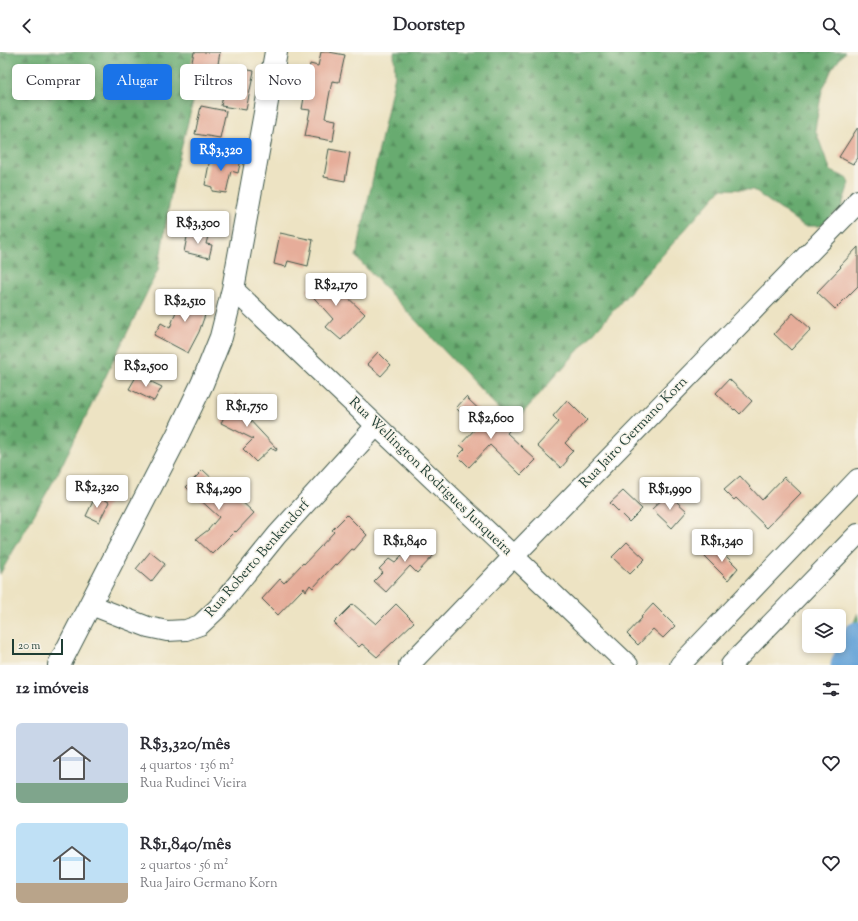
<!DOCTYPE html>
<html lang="pt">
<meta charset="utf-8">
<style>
body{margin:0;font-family:"Sorts Mill Goudy",serif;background:#f2f2f3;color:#2b2b33;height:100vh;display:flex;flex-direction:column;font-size:15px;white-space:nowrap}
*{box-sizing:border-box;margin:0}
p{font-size:13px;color:#7c7c81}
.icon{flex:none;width:22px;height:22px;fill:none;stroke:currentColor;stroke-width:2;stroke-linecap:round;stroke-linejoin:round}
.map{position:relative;height:613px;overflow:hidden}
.details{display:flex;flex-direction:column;background:#fff;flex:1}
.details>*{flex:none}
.guide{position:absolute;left:12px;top:12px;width:400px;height:36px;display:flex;gap:8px}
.controls{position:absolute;left:802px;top:557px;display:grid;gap:8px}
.controls a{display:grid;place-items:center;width:44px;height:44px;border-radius:6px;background:#fff;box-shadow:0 2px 6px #0003;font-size:20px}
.scale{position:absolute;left:12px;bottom:10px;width:51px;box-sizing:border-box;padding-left:4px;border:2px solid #1f3d34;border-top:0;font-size:11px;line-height:14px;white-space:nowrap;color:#1f3d34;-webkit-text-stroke:3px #f7f3e8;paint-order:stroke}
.price{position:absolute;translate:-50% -34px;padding:0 9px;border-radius:4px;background:#fff;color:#222;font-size:13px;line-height:26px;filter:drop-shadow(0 1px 2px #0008)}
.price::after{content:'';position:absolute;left:50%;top:24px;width:12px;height:9px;margin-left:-6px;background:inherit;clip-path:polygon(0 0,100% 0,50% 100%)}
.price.on{background:#1a73e8;color:#fff}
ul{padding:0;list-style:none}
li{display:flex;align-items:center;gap:12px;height:100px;padding:0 16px}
li span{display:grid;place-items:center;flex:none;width:112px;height:80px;border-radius:6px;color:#555}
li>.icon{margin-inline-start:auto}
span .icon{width:48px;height:48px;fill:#fffc;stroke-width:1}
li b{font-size:17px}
h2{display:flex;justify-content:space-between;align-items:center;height:48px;padding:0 16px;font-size:17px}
.chip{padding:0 14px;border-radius:6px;background:#fff;box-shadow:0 2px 6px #0003;font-size:14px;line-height:36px}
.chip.on{background:#1a73e8;color:#fff}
header{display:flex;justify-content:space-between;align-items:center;height:52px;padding:0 16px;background:#fff;font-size:18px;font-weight:700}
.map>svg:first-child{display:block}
.forest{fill:url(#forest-firs);stroke:#437452}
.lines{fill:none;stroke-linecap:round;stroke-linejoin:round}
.river{stroke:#68a4d8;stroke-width:31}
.building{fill:#e6ad9a}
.minor-casing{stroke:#3e5649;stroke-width:22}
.tertiary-casing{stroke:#3e5649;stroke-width:24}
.minor{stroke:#fff;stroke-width:20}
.tertiary{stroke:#fff;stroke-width:22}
.labels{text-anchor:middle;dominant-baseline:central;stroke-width:3;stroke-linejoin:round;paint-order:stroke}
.street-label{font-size:14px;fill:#1f3d34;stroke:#f7f3e8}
</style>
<header><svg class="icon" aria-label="back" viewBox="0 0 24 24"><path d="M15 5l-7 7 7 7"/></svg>Doorstep<svg class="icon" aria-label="search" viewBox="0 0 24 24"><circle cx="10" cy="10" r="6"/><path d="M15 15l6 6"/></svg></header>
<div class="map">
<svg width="858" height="613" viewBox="0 0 858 613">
<defs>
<pattern id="forest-firs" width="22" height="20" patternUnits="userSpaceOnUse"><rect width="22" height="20" fill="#67ab6f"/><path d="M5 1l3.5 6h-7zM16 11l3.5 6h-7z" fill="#548c5c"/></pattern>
</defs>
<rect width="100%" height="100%" fill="#f7f3e8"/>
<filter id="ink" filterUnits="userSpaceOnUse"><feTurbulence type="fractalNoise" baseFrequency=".025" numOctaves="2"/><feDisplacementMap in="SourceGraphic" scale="8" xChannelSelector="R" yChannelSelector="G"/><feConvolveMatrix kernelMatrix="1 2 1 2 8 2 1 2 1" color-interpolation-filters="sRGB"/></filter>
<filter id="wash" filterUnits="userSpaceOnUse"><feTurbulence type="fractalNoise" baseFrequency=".012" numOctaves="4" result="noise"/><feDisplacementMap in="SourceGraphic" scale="16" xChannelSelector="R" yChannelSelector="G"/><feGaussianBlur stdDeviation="0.9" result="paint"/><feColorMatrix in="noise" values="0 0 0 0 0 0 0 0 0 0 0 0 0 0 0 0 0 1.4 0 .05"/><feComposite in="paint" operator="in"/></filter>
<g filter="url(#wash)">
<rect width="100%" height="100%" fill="#ede3c3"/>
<g class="forest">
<polygon points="0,0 202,0 204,7 174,125 158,218 58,421 0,522"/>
<polygon points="394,0 845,0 832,17 822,39 815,77 824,102 831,119 847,126 849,132 841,156 820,174 804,174 753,138 721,137 513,372 356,205 395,23"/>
<polygon points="858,561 858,613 833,613 845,590"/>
</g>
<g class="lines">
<polyline class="river" points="846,613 858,585"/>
</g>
<g id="blocks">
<g class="building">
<polygon points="194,0 220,0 218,12 254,19 246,58 221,54 226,27 190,20"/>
<polygon points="321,0 329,0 345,3 339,30 332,29 325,66 336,68 333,89 305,84 310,58 302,57 310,12 318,14"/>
<polygon points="201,54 226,59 220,86 195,82"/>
<polygon points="858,75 858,106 853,112 839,105"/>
<polygon points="329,97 350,101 345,129 324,125"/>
<polygon points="211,101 241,107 238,121 231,119 226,141 212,139 212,135 205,133"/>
<polygon points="188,180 208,184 206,192 212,193 209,206 184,200"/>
<polygon points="280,181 313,188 308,214 288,209 286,215 274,212"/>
<polygon points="858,195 858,234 835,257 817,240 841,215 840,214"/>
<polygon points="325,222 341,239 365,262 341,288 326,275 333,267 307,238"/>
<polygon points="183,240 210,249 199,280 188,301 154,283 161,271 170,276"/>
<polygon points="793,261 811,277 791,298 774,282"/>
<polygon points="378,300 391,313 381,324 367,312"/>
<polygon points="137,323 162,335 154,349 129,337"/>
<polygon points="729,327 752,349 740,362 735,357 734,358 716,341"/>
<polygon points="235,343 253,351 246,364 277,397 276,399 271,396 256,410 243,397 253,387 221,371"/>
<polygon points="466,345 491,369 495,364 510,378 507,381 536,408 521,423 490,393 469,415 458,404 465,397 460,393 476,376 456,356"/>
<polygon points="567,348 587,368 565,391 573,399 567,405 567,409 561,416 537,394 559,370 553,364"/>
<polygon points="203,418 233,446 236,444 254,461 236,480 235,479 212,502 196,487 208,478 219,465 186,435"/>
<polygon points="740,424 762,448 784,425 801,441 767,476 736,446 734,448 724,438"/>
<polygon points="623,439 642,457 629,470 610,451"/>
<polygon points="668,442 687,459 672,476 652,457"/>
<polygon points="96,443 109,450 99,470 86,464"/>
<polygon points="347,463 367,483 354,498 352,497 337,513 335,512 313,536 310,533 306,539 304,536 300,540 278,563 262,547 280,527 284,531 303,511 304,512 334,480 332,478"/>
<polygon points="422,483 431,492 428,495 435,502 417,521 410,514 386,540 374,529 383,520 379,517 389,507 395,511"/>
<polygon points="627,490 645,507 630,522 612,505"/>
<polygon points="716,494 738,516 728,528 705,505"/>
<polygon points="150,500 165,512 151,530 136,517"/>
<polygon points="353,552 376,572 396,552 414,570 377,605 362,592 359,595 334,571"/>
<polygon points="653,552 675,574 663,586 653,577 638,593 627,582 642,566 641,565"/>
</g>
</g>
</g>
<g filter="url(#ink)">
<use href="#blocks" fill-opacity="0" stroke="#3e5649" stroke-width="1"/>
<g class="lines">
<g class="minor-casing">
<g id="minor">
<polyline points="233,237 628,613"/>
<polyline points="91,553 148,575 167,579 186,578 200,573 218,556 277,483 376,374"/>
<polyline points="409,613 514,504 851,158 858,148"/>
<polyline points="680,613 858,427"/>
<polyline points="731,613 858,482"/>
</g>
</g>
<g class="tertiary-casing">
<polyline id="tertiary" points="59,613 177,384 202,332 221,285 233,237 276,0"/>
</g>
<use href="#minor" class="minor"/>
<use href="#tertiary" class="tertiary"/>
</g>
</g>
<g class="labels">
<g class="street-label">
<text transform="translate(634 381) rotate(-46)">Rua Jairo Germano Korn</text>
<text transform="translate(430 425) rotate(44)">Rua Wellington Rodrigues Junqueira</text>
<text transform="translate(258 507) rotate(-49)">Rua Roberto Benkendorf</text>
</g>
</g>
</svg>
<div class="controls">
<a><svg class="icon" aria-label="layers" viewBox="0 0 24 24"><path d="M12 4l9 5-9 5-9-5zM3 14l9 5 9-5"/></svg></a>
</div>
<div class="scale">20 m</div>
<b class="price on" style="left:221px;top:120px">R$3,320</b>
<b class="price" style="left:198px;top:193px">R$3,300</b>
<b class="price" style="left:336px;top:255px">R$2,170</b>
<b class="price" style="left:185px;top:271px">R$2,510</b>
<b class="price" style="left:146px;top:336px">R$2,500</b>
<b class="price" style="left:247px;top:376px">R$1,750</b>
<b class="price" style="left:491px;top:388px">R$2,600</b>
<b class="price" style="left:97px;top:457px">R$2,320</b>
<b class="price" style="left:219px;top:459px">R$4,290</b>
<b class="price" style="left:670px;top:459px">R$1,990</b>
<b class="price" style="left:405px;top:511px">R$1,840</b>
<b class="price" style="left:722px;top:511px">R$1,340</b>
<div class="guide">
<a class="chip">Comprar</a>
<a class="chip on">Alugar</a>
<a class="chip">Filtros</a>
<a class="chip">Novo</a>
</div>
</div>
<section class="details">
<h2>12 imóveis<svg class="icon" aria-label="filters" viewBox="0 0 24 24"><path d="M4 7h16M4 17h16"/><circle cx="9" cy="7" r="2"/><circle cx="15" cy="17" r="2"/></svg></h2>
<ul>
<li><span style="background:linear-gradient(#c9d6e8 75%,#7fa58c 0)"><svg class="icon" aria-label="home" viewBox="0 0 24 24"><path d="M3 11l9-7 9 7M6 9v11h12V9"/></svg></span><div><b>R$3,320/mês</b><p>4 quartos · 136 m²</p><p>Rua Rudinei Vieira</p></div><svg class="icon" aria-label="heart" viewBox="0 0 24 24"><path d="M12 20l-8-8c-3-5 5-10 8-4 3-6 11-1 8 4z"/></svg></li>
<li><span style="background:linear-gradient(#bfe0f5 75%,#b9a48a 0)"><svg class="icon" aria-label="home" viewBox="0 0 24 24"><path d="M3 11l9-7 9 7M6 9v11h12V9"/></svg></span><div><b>R$1,840/mês</b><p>2 quartos · 56 m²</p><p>Rua Jairo Germano Korn</p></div><svg class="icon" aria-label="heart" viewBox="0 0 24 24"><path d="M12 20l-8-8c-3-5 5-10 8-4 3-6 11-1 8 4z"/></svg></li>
</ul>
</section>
